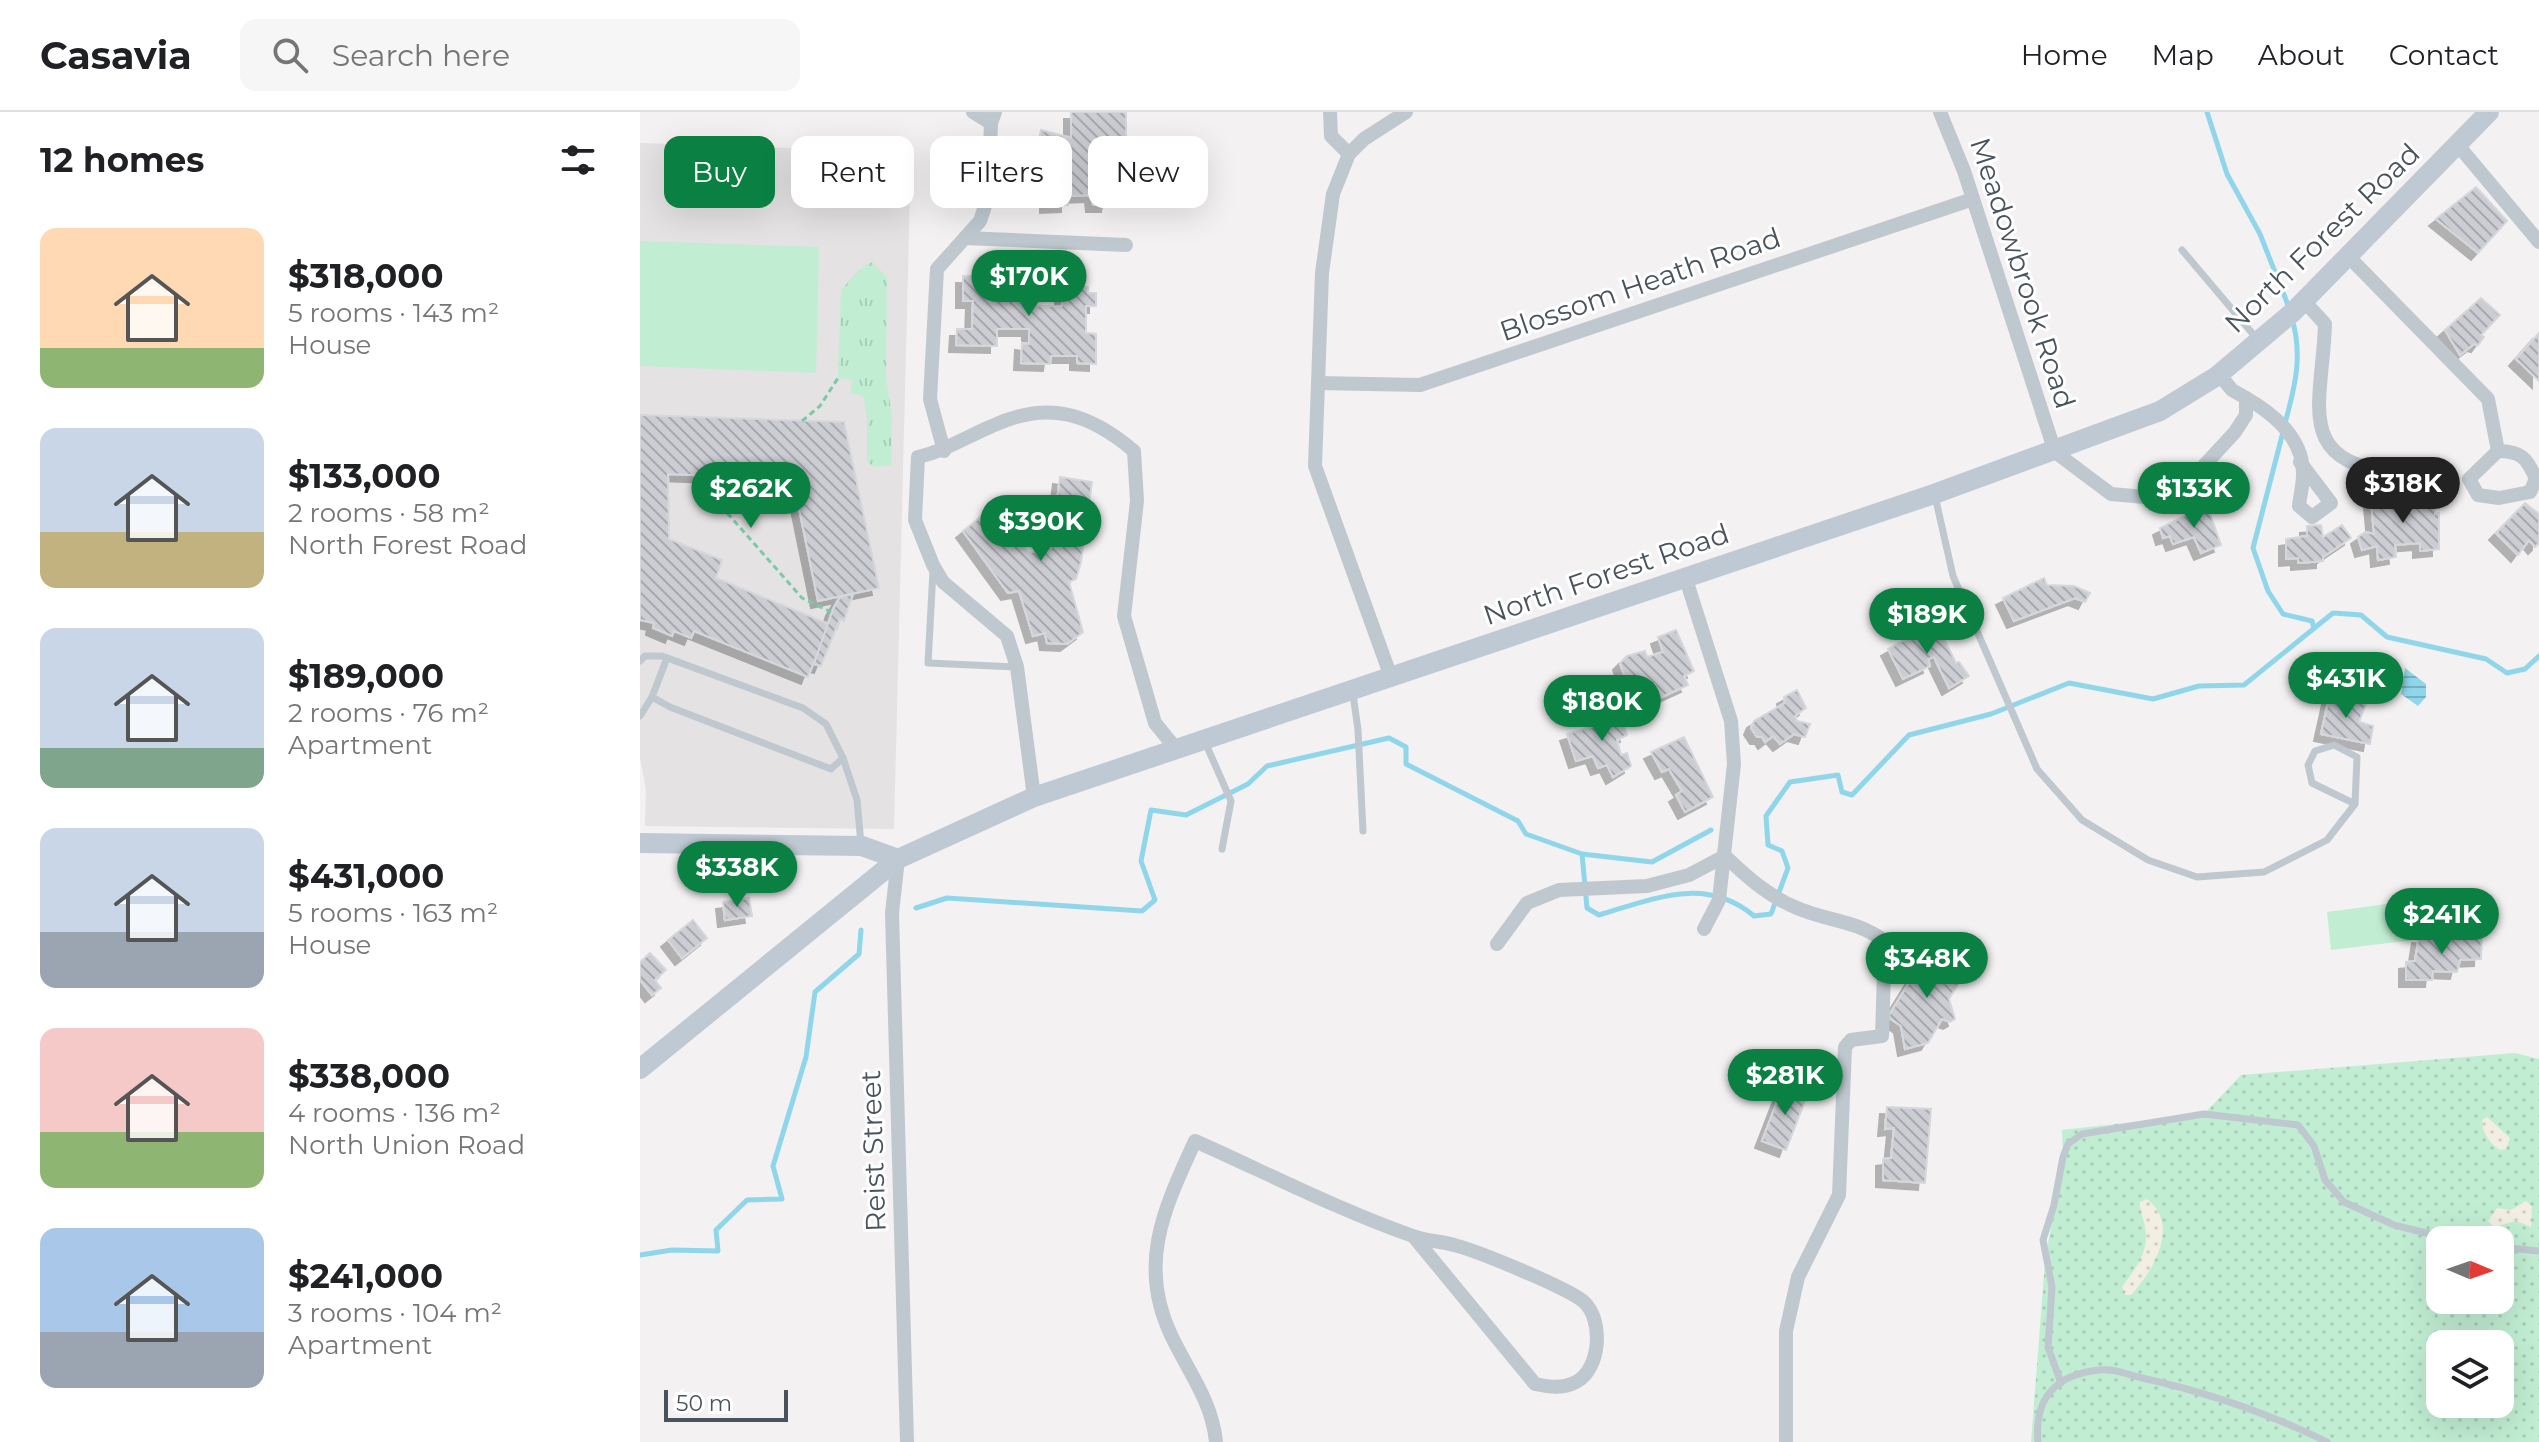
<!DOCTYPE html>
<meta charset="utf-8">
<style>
body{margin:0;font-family:Montserrat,sans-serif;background:#f6f6f6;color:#202124;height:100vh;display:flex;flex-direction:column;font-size:30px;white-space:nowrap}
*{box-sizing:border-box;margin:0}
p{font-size:26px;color:#757577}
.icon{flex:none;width:44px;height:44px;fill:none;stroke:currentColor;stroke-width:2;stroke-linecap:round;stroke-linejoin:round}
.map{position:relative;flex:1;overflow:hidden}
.panel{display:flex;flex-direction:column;background:#fff;width:640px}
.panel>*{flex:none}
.guide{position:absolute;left:24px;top:24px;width:760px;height:72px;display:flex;gap:16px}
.needle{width:52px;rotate:92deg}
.controls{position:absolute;left:1786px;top:1114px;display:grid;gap:16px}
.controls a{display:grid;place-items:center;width:88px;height:88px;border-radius:16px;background:#fff;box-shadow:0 8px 32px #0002;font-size:40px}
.scale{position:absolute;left:24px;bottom:20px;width:124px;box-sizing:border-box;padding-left:8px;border:4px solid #49535d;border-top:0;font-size:22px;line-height:28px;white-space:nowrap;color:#49535d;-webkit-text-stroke:6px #fff;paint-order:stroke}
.price{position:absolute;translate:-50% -68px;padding:0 18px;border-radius:28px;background:#0b8043;color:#fff;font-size:26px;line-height:52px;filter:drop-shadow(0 2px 4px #0008)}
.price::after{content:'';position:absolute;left:50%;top:48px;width:24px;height:18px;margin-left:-12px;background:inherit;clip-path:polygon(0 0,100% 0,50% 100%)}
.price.current{background:#222;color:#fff}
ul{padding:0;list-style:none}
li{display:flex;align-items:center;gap:24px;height:200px;padding:0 40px}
li span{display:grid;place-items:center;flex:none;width:224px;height:160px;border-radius:16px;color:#555}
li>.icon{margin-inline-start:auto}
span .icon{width:96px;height:96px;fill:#fffc;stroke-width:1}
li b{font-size:34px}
h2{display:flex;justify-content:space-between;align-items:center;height:96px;padding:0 40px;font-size:34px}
.pill{padding:0 28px;border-radius:16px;background:#fff;box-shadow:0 8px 32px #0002;font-size:28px;line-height:72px}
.pill.current{background:#0b8043;color:#fff}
header{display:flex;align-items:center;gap:48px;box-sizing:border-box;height:112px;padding:0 40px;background:#fff;border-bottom:2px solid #e0e0e0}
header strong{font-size:38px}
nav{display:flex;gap:44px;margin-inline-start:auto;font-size:28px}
.search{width:560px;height:72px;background:#f6f6f6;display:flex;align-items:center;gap:20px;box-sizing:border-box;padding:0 28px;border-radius:16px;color:#757577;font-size:30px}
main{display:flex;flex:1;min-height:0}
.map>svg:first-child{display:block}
.education{fill:#e4e2e2}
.grass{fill:url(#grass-dots);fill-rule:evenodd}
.sand{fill:url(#sand-dots)}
.park{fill:url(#park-tufts)}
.garden{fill:#c1eed3}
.water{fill:url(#water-rules)}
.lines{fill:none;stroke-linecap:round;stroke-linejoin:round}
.stream{stroke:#90d6ea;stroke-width:5}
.building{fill:url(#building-back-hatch);stroke:#d5d7dc;stroke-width:2;filter:url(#shadow)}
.path{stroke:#7acba4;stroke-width:3;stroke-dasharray:6 4;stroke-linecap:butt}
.lane{stroke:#bfc8cf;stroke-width:7}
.street{stroke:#bfc8cf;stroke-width:14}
.secondary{stroke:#bfc9d3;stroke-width:20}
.labels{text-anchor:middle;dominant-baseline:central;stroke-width:6;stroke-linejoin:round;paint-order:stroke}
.street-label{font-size:28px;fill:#49535d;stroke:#fff}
</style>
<header>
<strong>Casavia</strong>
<div class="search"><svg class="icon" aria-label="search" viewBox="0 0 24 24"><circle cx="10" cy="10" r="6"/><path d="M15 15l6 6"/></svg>Search here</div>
<nav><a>Home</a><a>Map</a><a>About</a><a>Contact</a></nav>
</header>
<main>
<section class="panel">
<h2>12 homes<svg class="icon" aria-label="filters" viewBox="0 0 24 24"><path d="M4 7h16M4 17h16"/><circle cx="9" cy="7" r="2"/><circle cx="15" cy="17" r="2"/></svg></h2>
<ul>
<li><span style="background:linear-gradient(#ffd9b3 75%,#8fb573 0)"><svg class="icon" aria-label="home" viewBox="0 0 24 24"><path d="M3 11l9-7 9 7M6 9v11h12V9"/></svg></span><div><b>$318,000</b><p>5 rooms · 143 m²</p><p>House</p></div></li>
<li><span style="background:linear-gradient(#c9d6e8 65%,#c2b280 0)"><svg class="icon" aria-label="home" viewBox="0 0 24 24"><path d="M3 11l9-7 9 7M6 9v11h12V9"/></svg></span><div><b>$133,000</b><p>2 rooms · 58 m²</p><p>North Forest Road</p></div></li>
<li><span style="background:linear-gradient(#c9d6e8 75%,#7fa58c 0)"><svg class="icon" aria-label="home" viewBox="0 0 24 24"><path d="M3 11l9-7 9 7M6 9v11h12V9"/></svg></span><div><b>$189,000</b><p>2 rooms · 76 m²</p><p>Apartment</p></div></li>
<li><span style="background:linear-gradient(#c9d6e8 65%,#9aa5b1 0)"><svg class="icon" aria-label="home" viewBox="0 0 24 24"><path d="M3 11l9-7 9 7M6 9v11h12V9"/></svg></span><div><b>$431,000</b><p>5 rooms · 163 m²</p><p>House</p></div></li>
<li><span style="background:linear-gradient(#f6c9c9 65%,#8fb573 0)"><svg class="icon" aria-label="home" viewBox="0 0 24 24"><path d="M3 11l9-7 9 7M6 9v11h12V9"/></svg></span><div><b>$338,000</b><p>4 rooms · 136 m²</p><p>North Union Road</p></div></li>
<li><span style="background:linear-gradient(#a9c7e8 65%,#9aa5b1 0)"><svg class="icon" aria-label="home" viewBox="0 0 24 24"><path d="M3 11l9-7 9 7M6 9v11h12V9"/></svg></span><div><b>$241,000</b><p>3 rooms · 104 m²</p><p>Apartment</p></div></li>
</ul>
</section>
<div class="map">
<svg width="1899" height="1330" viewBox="0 0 1899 1330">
<defs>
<pattern id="grass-dots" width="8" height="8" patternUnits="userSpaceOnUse" patternTransform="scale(2)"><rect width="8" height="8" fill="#c1eed3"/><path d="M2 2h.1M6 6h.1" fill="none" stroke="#a7ceb8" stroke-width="1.8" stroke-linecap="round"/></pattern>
<pattern id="sand-dots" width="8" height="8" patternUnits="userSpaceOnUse" patternTransform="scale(2)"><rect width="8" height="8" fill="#f3eee2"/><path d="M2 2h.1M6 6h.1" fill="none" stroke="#d2cec4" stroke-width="1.8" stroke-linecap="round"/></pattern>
<pattern id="park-tufts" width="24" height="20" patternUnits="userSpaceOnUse" patternTransform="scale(2)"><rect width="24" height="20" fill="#c1eed3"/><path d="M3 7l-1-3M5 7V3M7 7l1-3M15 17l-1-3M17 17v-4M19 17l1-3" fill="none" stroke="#a7ceb8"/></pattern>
<pattern id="water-rules" width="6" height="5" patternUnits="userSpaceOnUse" patternTransform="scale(2)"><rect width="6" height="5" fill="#90d6ea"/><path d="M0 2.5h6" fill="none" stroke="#78b0c1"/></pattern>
<pattern id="building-back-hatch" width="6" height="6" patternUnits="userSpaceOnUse" patternTransform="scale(2)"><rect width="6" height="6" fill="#cbcdd3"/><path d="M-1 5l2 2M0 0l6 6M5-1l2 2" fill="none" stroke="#a7a9ae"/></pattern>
<filter id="shadow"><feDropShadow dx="-7" dy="7" stdDeviation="0" flood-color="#0004"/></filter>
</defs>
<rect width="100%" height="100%" fill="#f3f1f1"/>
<polygon class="education" points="0,31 271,40 254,717 5,714 6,678 0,646"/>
<path class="grass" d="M1875,941L1899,947V1330H1391L1405,1150L1423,1045L1422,1018L1564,1002L1601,963ZM1800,1128H1860V1188H1800ZM1800,1232H1860V1292H1800Z"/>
<g class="sand">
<path d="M1847,1005L1870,1026L1866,1037L1861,1038C1851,1034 1842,1020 1842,1008Z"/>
<path d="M1507,1087C1541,1113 1513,1159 1491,1183H1485L1482,1175C1495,1157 1510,1140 1505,1115C1504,1106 1499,1100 1500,1090Z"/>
<polygon points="1886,1089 1892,1094 1891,1115 1876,1109 1854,1115 1848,1109 1857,1096 1871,1098"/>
</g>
<polygon class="park" points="232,150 247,165 246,265 252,304 251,353 235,355 227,350 227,305 223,284 210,281 212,268 198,266 201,178 219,158"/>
<g class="garden">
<polygon points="0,129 179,135 176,261 0,254"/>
<polygon points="1769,789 1773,828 1691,838 1687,800"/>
</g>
<polygon class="water" points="1765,556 1786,572 1786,585 1778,594 1761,582"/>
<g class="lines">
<g class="stream">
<polyline points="1567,0 1587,62 1620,122 1650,198"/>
<path d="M1645,311C1655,275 1663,243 1652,207"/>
<polyline points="1643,320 1613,436 1628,479 1643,502 1672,509 1674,516"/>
<polyline points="942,742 1012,750 1071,718"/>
<path d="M276,796L307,786L502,799L515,788L501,749L511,698L546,703L608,672L627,654L749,626L766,635V652L878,709L886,722L942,742L947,796L959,803C1014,787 1065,763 1114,804L1131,802L1148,756L1142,739L1128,733L1126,704L1150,670L1198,663L1202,680L1212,683L1269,623L1351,602L1429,571L1513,587L1559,574L1604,573L1693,501L1721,503L1747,525L1846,547L1867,561L1885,557L1899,544"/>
<polyline points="0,1143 32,1138 78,1139 76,1118 107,1088 142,1087 133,1054 166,945 175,880 219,842 221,818"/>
</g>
</g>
<g class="building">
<polygon points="431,0 486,0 486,27 454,28 455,56 474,61 468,93 453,93 452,83 428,84 428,93 407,94 407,87 397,87 397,76 404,76 404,49 394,50 401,18 431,26"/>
<polygon points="1836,75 1867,109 1838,141 1796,107"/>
<polygon points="368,159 388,159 388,165 393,165 393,194 422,194 422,175 448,175 448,181 456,181 456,194 446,194 446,221 456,222 456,252 437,251 437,244 411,244 410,252 381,251 382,231 389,232 389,217 357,217 357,234 316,233 317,217 332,217 333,189 323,189 323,164 368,165"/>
<polygon points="1841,186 1860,203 1841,223 1844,225 1838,233 1834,232 1820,243 1805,218"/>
<polygon points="1899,221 1899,269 1876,247"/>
<polygon points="0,303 204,310 239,476 178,489 153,367 28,362 29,427 82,448 76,466 189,512 168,565 54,519 51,526 34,519 32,524 13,516 14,511 0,508"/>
<polygon points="420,365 452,370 441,450 436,467 429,470 443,520 427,532 407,531 405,521 393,524 379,479 368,481 323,419 353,395 389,441 411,436"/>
<polygon points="1794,383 1795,402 1799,401 1799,437 1780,439 1780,431 1755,433 1756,445 1738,448 1737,434 1722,438 1718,425 1725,420 1734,422 1731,389"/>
<polygon points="1885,391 1899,402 1899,431 1895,435 1889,428 1878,443 1856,421"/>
<polygon points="1567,393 1581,433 1561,441 1554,425 1533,432 1530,424 1523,426 1520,416"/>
<polygon points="1681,413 1683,425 1702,413 1711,426 1683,445 1683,449 1658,451 1658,446 1646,447 1646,427 1667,424 1667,414"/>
<polygon points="1404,466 1407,473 1434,474 1450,481 1445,490 1435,486 1374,509 1363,486"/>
<polygon points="213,482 204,509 200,507 181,554 174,552 193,497 200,485"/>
<polygon points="1290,514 1295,521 1300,519 1316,551 1319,550 1329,564 1309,576 1294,545 1288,547 1290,554 1263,567 1248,537"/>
<polygon points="1036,518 1054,559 1044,564 1048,573 1022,585 1014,572 991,582 980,551 987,544 1005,539 1007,545 1023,540 1018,525"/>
<polygon points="1157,578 1166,596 1155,604 1157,609 1170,612 1165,625 1154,622 1140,632 1133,624 1125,630 1122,625 1117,625 1111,616 1114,609 1145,591 1144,585"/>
<polygon points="1690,581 1726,592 1719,610 1733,614 1730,632 1681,622"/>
<polygon points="979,596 987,623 977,628 981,643 987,641 991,654 973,665 967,653 958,656 953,644 936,649 927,622 958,613 957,604"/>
<polygon points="1044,625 1073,685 1045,700 1036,683 1042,679 1029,657 1022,660 1011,640"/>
<polygon points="109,786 112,804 85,808 83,790"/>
<polygon points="53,808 67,826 42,846 28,828"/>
<polygon points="1822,823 1842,824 1841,847 1820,848 1817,860 1793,859 1792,868 1766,868 1766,850 1775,849 1779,824 1820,827"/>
<polygon points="1288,840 1308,855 1315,845 1329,855 1309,887 1315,907 1310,910 1302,907 1288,931 1265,937 1261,914 1248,905"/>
<polygon points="10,841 26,858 15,868 21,876 12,883 0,868 0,850"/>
<polygon points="1144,972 1168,981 1146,1038 1122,1029"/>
<polygon points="1247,995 1291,997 1285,1071 1243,1068 1243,1047 1251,1046 1254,1016 1245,1017"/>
</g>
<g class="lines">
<g class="path">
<polyline points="162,309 180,294 198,266"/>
<polyline points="75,364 81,394 162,486 191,500"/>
</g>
<g class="lane">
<polyline points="1542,138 1618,228"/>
<polyline points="1295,384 1313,464 1397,657 1442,708 1508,748 1557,765 1624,760 1687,728 1715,692 1717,645 1694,633 1675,639 1668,653 1672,671 1715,692"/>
<polyline points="293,459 288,551 376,555"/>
<polyline points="0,549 5,544 22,544 163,596 186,612 203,646 191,657 30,595 12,585 0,604"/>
<polyline points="713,582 718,618 723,719"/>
<polyline points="12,585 27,546"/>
<polyline points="565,630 591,689 582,737"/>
<polyline points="203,646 217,688 221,732"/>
<polyline points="1860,1135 1899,1139"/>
<polyline points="1421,1271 1408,1235 1412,1175 1403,1128 1414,1093 1423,1045 1428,1032 1442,1022 1564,1002 1658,1013 1674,1034 1685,1068 1704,1090 1754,1113 1814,1128"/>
<path d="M1398,1330C1394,1286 1416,1262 1460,1258C1473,1256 1490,1263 1502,1266C1566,1280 1628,1301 1687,1330"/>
</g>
<g class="street">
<polyline points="333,0 351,11"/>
<polyline points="690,0 691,24 709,42"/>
<polyline points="1300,0 1324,59 1415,340 1471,382 1505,385 1559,359 1595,320 1606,303 1606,286 1592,278 1579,262"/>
<polyline points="1817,32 1899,130"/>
<polyline points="325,126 486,133"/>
<path d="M1708,144L1848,287L1858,339L1829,367L1838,383L1859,386L1890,380L1896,367C1887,346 1881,339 1858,339"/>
<path d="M1664,189L1685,212C1683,289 1651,353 1759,360"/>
<polyline points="678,271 780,273 1333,87"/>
<path d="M1606,286C1634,302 1664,327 1663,363C1663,373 1660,384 1659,394L1672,405L1691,391L1660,350"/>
<polyline points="304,339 290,287 297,157 340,109 348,85 351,11 355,0"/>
<polyline points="1045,464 1091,609 1094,652 1079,788 1064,817"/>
<polyline points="751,565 675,354 682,161 693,82 709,42 724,27 766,0"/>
<path d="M394,685L377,555L367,524L303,470L293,453L275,408L278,345C305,339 326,325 352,314C408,288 449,301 494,339L497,389L484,504L515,611L537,638"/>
<polyline points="258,747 252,801 267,1330"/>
<path d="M857,832L887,791L919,778L1007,774L1049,763L1085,744C1107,765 1128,784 1157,796C1190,810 1213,807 1245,829L1242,924L1211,928L1205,935L1199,1083L1158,1165L1146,1219V1330"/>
<path d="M576,1330C572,1289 548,1259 531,1223C497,1151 525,1095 555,1029C627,1061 699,1098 773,1124C786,1129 801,1129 814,1133C838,1139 925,1175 943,1189C964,1207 961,1257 936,1270C922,1277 910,1275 895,1272L774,1125"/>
</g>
<g class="secondary">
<polyline points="0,731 222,734 258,747"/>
<polyline points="0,957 258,747 394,685 1294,382 1520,299 1577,264 1653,200 1849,0"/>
</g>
</g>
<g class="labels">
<g class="street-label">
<text transform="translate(1682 126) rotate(-44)">North Forest Road</text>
<text transform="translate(1383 161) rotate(72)">Meadowbrook Road</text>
<text transform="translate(1000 172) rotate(-19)">Blossom Heath Road</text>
<text transform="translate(966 462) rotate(-19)">North Forest Road</text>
<text transform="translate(233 1039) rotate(-92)">Reist Street</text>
</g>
</g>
</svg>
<div class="controls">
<a><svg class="needle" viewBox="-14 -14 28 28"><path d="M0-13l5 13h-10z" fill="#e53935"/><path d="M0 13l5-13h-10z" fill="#757577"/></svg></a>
<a><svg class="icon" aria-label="layers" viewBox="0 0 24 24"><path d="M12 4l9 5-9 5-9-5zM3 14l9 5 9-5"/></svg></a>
</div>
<div class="scale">50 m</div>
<b class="price" style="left:389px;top:206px">$170K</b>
<b class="price current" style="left:1763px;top:413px">$318K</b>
<b class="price" style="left:111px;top:418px">$262K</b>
<b class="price" style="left:1554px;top:418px">$133K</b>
<b class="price" style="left:401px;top:451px">$390K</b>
<b class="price" style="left:1287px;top:544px">$189K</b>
<b class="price" style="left:1706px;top:608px">$431K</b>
<b class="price" style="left:962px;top:631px">$180K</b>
<b class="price" style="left:97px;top:797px">$338K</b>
<b class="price" style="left:1802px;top:844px">$241K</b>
<b class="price" style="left:1287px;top:888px">$348K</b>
<b class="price" style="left:1145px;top:1005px">$281K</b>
<div class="guide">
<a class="pill current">Buy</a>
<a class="pill">Rent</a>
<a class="pill">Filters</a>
<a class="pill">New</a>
</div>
</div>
</main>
